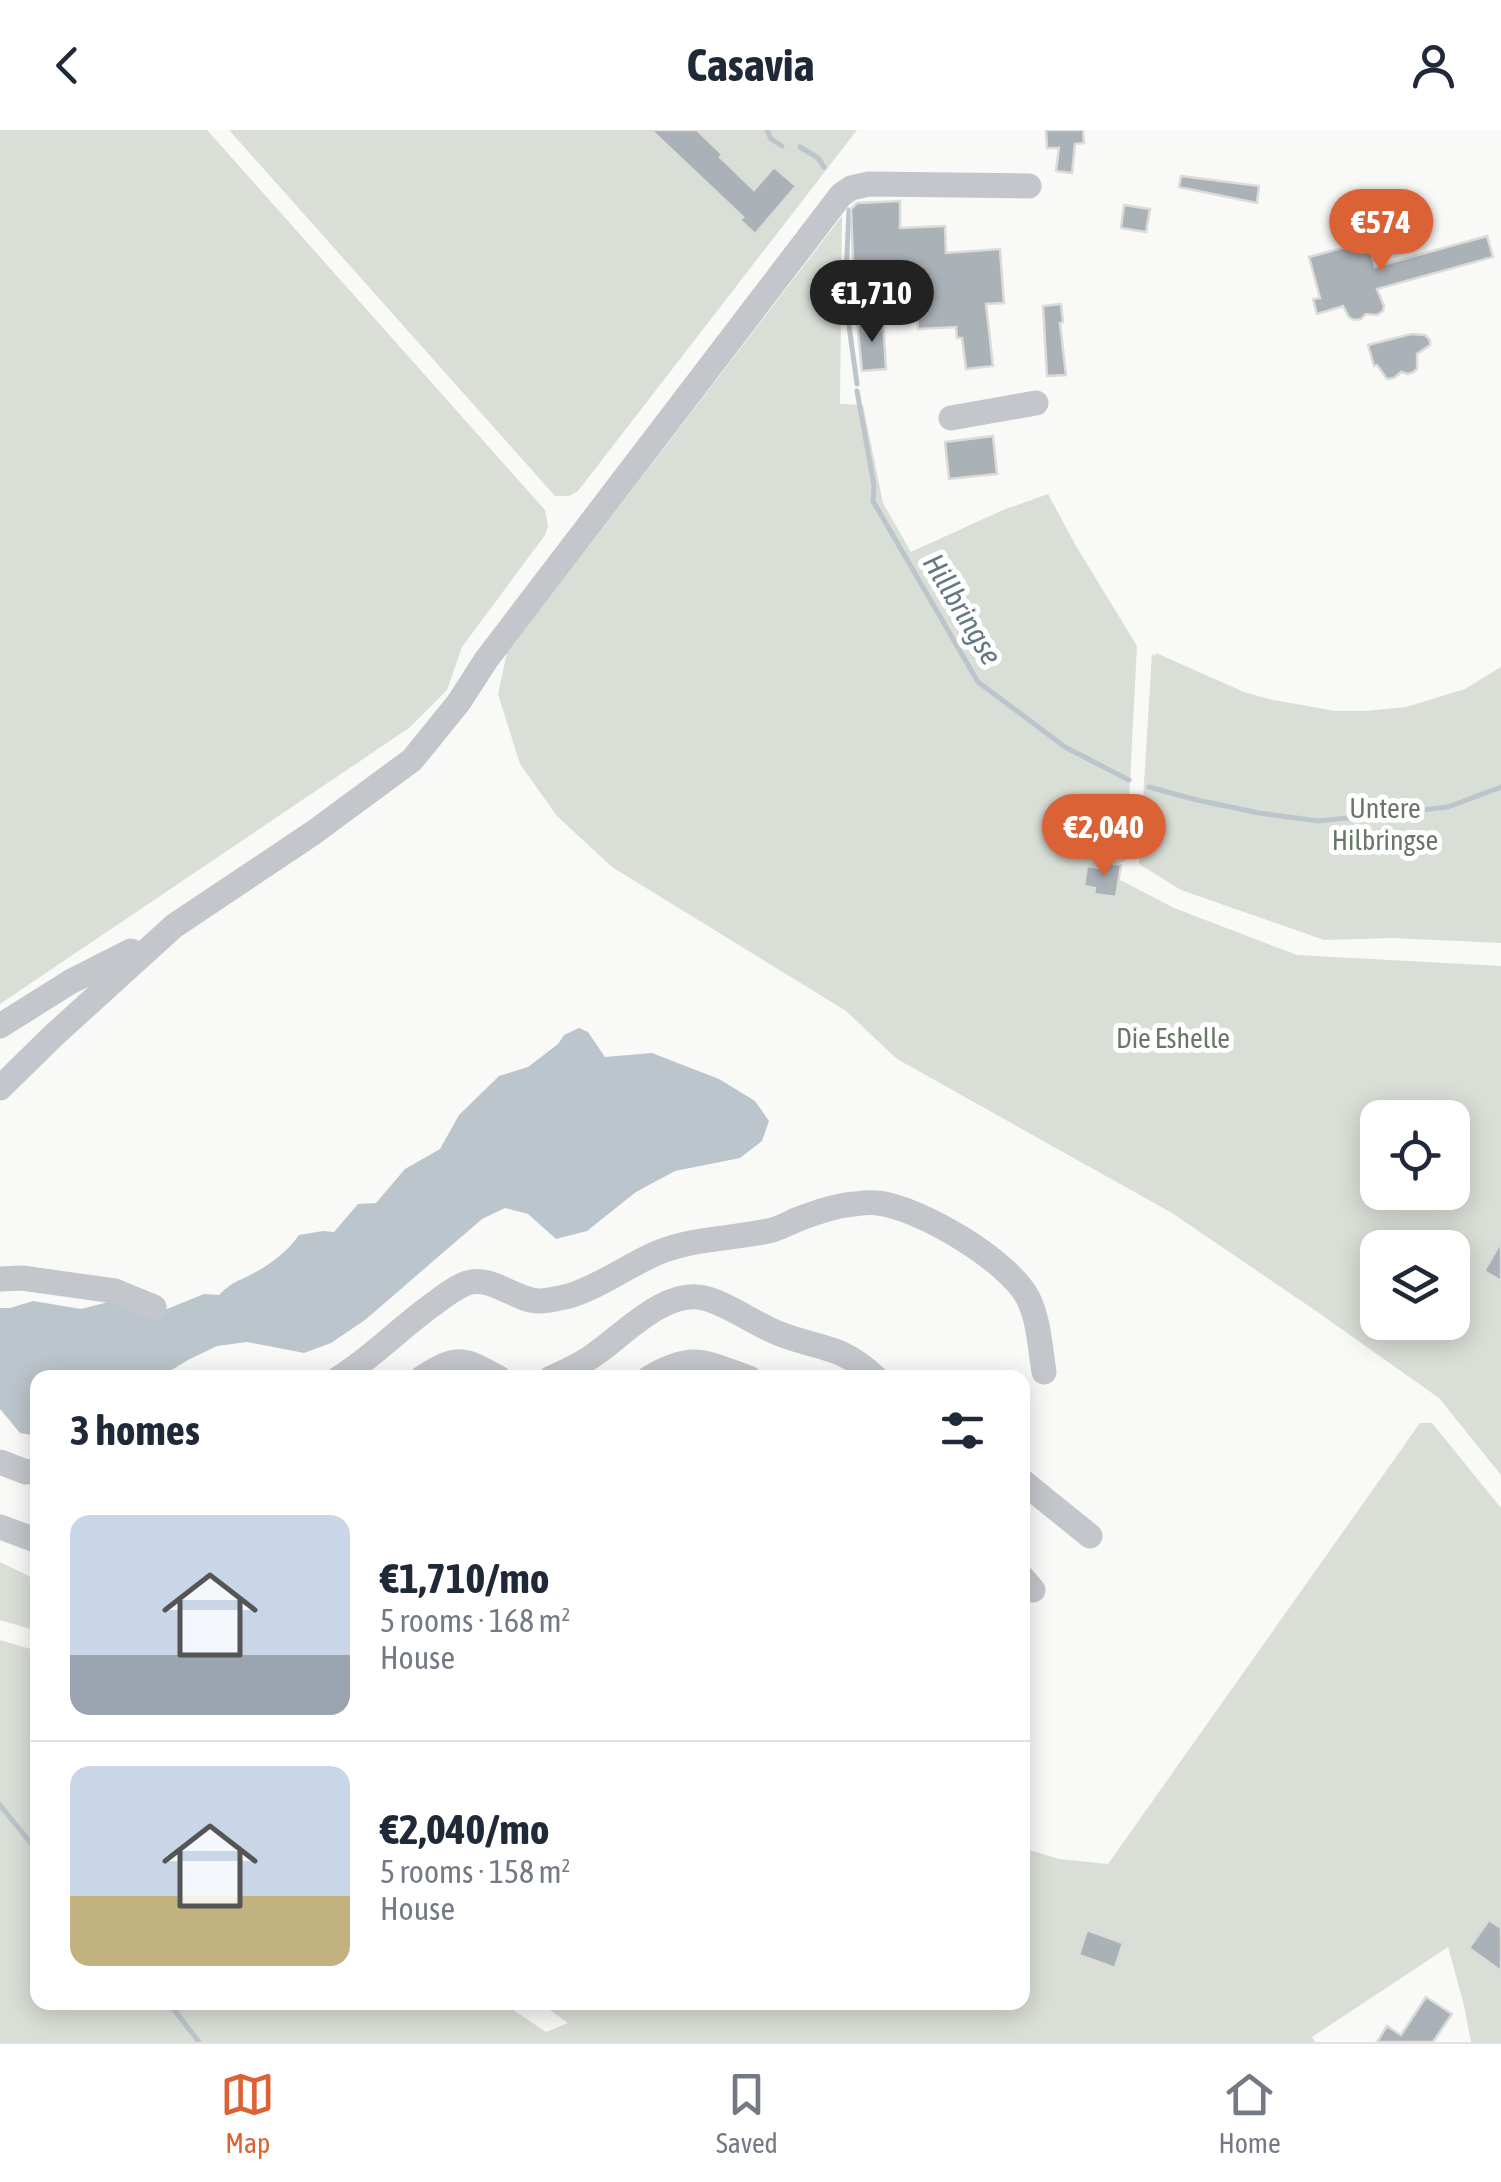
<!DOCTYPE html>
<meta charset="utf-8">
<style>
body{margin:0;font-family:"Asap Condensed",sans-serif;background:#f6f6f7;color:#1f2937;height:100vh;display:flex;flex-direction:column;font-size:38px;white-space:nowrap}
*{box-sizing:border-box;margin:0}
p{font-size:32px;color:#747a83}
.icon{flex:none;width:55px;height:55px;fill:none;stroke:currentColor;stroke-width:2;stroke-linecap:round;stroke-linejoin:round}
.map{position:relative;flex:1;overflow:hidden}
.side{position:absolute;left:30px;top:1240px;width:1000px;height:640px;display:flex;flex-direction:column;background:#fff;border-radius:20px;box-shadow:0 5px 25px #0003}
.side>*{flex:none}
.controls{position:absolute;left:1360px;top:970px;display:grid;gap:20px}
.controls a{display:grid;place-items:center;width:110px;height:110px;border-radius:20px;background:#fff;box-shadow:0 5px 25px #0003;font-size:50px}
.price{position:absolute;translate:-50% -85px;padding:0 22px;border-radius:35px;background:#db6235;color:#fff;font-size:32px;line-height:65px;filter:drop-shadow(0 2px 5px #0008)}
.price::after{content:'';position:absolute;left:50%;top:60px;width:30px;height:22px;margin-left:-15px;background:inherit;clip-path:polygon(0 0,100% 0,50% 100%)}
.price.selected{background:#222;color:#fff}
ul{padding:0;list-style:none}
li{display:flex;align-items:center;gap:30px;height:250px;padding:0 40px}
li+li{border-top:2px solid #e0e1e3}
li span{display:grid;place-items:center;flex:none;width:280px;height:200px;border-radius:20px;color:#555}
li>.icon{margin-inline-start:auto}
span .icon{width:120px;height:120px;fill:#fffc;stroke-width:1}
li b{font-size:42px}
h2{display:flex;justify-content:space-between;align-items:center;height:120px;padding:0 40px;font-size:42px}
header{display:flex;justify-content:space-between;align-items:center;height:130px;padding:0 40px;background:#fff;font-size:45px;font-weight:700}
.dock{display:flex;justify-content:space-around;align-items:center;height:140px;border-top:2px solid #e0e1e3;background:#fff;font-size:28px;color:#747a83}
.dock a{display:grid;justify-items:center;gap:5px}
.dock .selected{color:#db6235}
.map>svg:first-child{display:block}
.green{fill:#d9ded6;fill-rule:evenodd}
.water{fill:#bcc5cb}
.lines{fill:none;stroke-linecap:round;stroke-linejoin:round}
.stream{stroke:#bcc5cb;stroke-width:5}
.building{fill:#aab1b7;stroke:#dbdbd9;stroke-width:2.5}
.minor{stroke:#c3c6ca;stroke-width:25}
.labels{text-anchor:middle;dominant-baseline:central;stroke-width:10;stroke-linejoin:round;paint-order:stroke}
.park-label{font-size:28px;fill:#677964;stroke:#fff}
.water-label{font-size:30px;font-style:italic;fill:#667981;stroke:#fff}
</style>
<header><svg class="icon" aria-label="back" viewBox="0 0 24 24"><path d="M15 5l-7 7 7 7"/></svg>Casavia<svg class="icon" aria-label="person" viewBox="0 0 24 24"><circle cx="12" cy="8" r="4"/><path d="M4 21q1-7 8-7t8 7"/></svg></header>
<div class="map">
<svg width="1501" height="1912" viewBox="0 0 1501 1912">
<rect width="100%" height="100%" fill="#f9f9f7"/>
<g class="green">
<polygon points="0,0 207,0 545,380 548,396 545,405 462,517 447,560 409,598 0,874"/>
<polygon points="229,0 857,0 578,361 569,366 555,366"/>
<path d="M842,86L840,274L863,275L883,373L911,422L1003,380L1048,364L1076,416L1137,516L1126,730L1103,741L1174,778L1297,825L1501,836V1345L1439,1268L1316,1181L1172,1083L897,929L846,881L612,737L557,686L520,634L498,564L507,523ZM1378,988H1452V1062H1378ZM1378,1118H1452V1192H1378Z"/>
<polygon points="1156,523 1244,562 1269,569 1335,581 1366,581 1406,577 1465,559 1501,537 1501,813 1393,808 1324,810 1181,760 1139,734 1152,524 1155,526"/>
<polygon points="1420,1293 1432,1293 1501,1378 1501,1912 1471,1912 1464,1875 1448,1817 1312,1907 1315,1912 0,1912 0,1510 37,1521 38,1872 503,1873 546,1902 568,1893 540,1873 1022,1872 1023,1718 1059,1729 1108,1734"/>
<polygon points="0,1432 37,1450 37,1501 0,1490"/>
</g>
<path class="water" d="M579,898L588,902L605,927L652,923L719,949L755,971L769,991L762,1011L740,1028L675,1041L636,1062L587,1101L556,1109L528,1084L505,1078L482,1089L365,1190L331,1213L304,1223L247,1212L217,1216L188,1230L160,1247L38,1248L37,1306L20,1303L0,1279V1178H10L33,1171L81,1179L116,1170L162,1181L204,1164L219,1165C234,1150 238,1152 254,1143C271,1134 289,1120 299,1105L323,1101L334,1102L358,1074L376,1073L405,1039L440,1019L459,985L499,946L528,937L558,914L564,905Z"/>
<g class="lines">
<g class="stream">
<polyline points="767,0 771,9 782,16"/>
<polyline points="800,17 818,28 824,37"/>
<polyline points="849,80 845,167 857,254"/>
<polyline points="857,261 874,355 873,371 978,552 1065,617 1129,650"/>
<polyline points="1149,657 1197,670 1259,683 1319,691 1448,677 1501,657"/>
<polyline points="0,1675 38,1722"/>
<polyline points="168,1872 199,1912"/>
</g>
</g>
<g class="building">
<polygon points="651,0 697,0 722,24 720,27 754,60 774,37 796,56 755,104 740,90 743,87"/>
<polygon points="1046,0 1083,0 1084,13 1075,14 1072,43 1056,41 1059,18 1047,18"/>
<polygon points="1181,46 1259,56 1257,73 1179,57"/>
<polygon points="900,71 900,98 945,96 946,123 1000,119 1004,173 986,174 993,236 966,239 962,208 957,208 956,197 918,199 916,178 902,179 901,152 854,155 851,79 857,73"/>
<polygon points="1124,75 1150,79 1146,102 1121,98"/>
<polygon points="1487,106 1493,127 1377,159 1384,176 1383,181 1377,185 1366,184 1361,189 1354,190 1349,187 1343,176 1317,184 1313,169 1320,168 1309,127 1368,111 1375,137"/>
<polygon points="1061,174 1063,192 1060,193 1066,245 1047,246 1043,176"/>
<polygon points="883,190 886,239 862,241 857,191"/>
<polygon points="1411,204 1425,205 1430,210 1430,215 1417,224 1417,239 1414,242 1408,244 1401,242 1394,248 1387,249 1377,235 1374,236 1368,215"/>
<polygon points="993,306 997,344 949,349 945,312"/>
<polygon points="1099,731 1121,735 1116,767 1094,764 1095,758 1084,756 1087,736 1098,738"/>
<polygon points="1501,1112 1501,1151 1484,1141"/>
<polygon points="1489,1790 1501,1798 1501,1841 1469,1818"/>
<polygon points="1087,1800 1123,1813 1115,1838 1079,1825"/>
<polygon points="1426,1867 1452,1884 1433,1912 1377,1912 1387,1896 1401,1905"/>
</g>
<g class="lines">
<g class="minor">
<polyline points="951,288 1036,273"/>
<polyline points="0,896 70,852 131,821"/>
<polyline points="0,958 53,906 174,796 313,703 412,630 459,572 486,530 841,65 851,58 869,54 1029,56"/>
<polyline points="0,1149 22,1148 115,1161 154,1177"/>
<path d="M339,1248C374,1226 402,1196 435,1173C444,1166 456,1157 467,1153C491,1145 514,1170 539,1171C548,1171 560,1168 569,1166C601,1156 627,1136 657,1123C692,1108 732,1109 768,1101C779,1099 787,1094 796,1090C814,1083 836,1075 855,1074C862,1073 870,1072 877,1073C919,1077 1008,1130 1028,1168C1039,1190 1040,1218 1044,1242"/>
<path d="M422,1248C458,1224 464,1229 499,1248"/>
<path d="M551,1248C567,1241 584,1233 598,1222C626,1202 666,1159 704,1168C731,1175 754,1194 780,1204C822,1220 840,1214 876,1248"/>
<path d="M649,1248C693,1222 704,1232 749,1248"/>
<polyline points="0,1332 26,1342 38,1341"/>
<polyline points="1022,1351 1090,1406"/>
<polyline points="0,1397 38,1411"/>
<polyline points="1022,1447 1033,1460"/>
</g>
</g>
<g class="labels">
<g class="park-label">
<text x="1385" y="678">Untere<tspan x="1385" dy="32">Hilbringse</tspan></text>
<text x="1173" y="908">Die Eshelle</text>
</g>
<g class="water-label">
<text transform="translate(963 479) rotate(59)">Hillbringse</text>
</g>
</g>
</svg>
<div class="controls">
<a><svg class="icon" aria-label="locate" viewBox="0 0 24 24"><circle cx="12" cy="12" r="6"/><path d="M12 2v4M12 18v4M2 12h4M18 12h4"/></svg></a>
<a><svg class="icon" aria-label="layers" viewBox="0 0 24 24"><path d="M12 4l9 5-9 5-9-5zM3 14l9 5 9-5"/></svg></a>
</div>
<b class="price" style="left:1381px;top:144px">€574</b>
<b class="price selected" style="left:872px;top:215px">€1,710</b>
<b class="price" style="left:1104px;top:749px">€2,040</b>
<section class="side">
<h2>3 homes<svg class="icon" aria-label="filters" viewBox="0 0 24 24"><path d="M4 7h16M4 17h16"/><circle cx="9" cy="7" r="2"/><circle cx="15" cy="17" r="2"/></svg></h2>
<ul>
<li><span style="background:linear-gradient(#c9d6e8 70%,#9aa5b1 0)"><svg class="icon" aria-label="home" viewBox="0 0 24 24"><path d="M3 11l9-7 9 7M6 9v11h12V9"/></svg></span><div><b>€1,710/mo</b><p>5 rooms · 168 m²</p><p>House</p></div></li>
<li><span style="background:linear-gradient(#c9d6e8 65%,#c2b280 0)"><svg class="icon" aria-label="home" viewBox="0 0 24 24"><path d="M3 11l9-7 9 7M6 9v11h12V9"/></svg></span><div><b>€2,040/mo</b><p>5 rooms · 158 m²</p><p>House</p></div></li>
</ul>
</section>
</div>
<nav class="dock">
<a class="selected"><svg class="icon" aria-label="map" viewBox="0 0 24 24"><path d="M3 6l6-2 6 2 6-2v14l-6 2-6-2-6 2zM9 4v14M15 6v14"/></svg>Map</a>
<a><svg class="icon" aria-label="saved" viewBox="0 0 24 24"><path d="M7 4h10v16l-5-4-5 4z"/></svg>Saved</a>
<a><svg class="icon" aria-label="home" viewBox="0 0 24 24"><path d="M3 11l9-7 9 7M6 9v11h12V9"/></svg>Home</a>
</nav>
